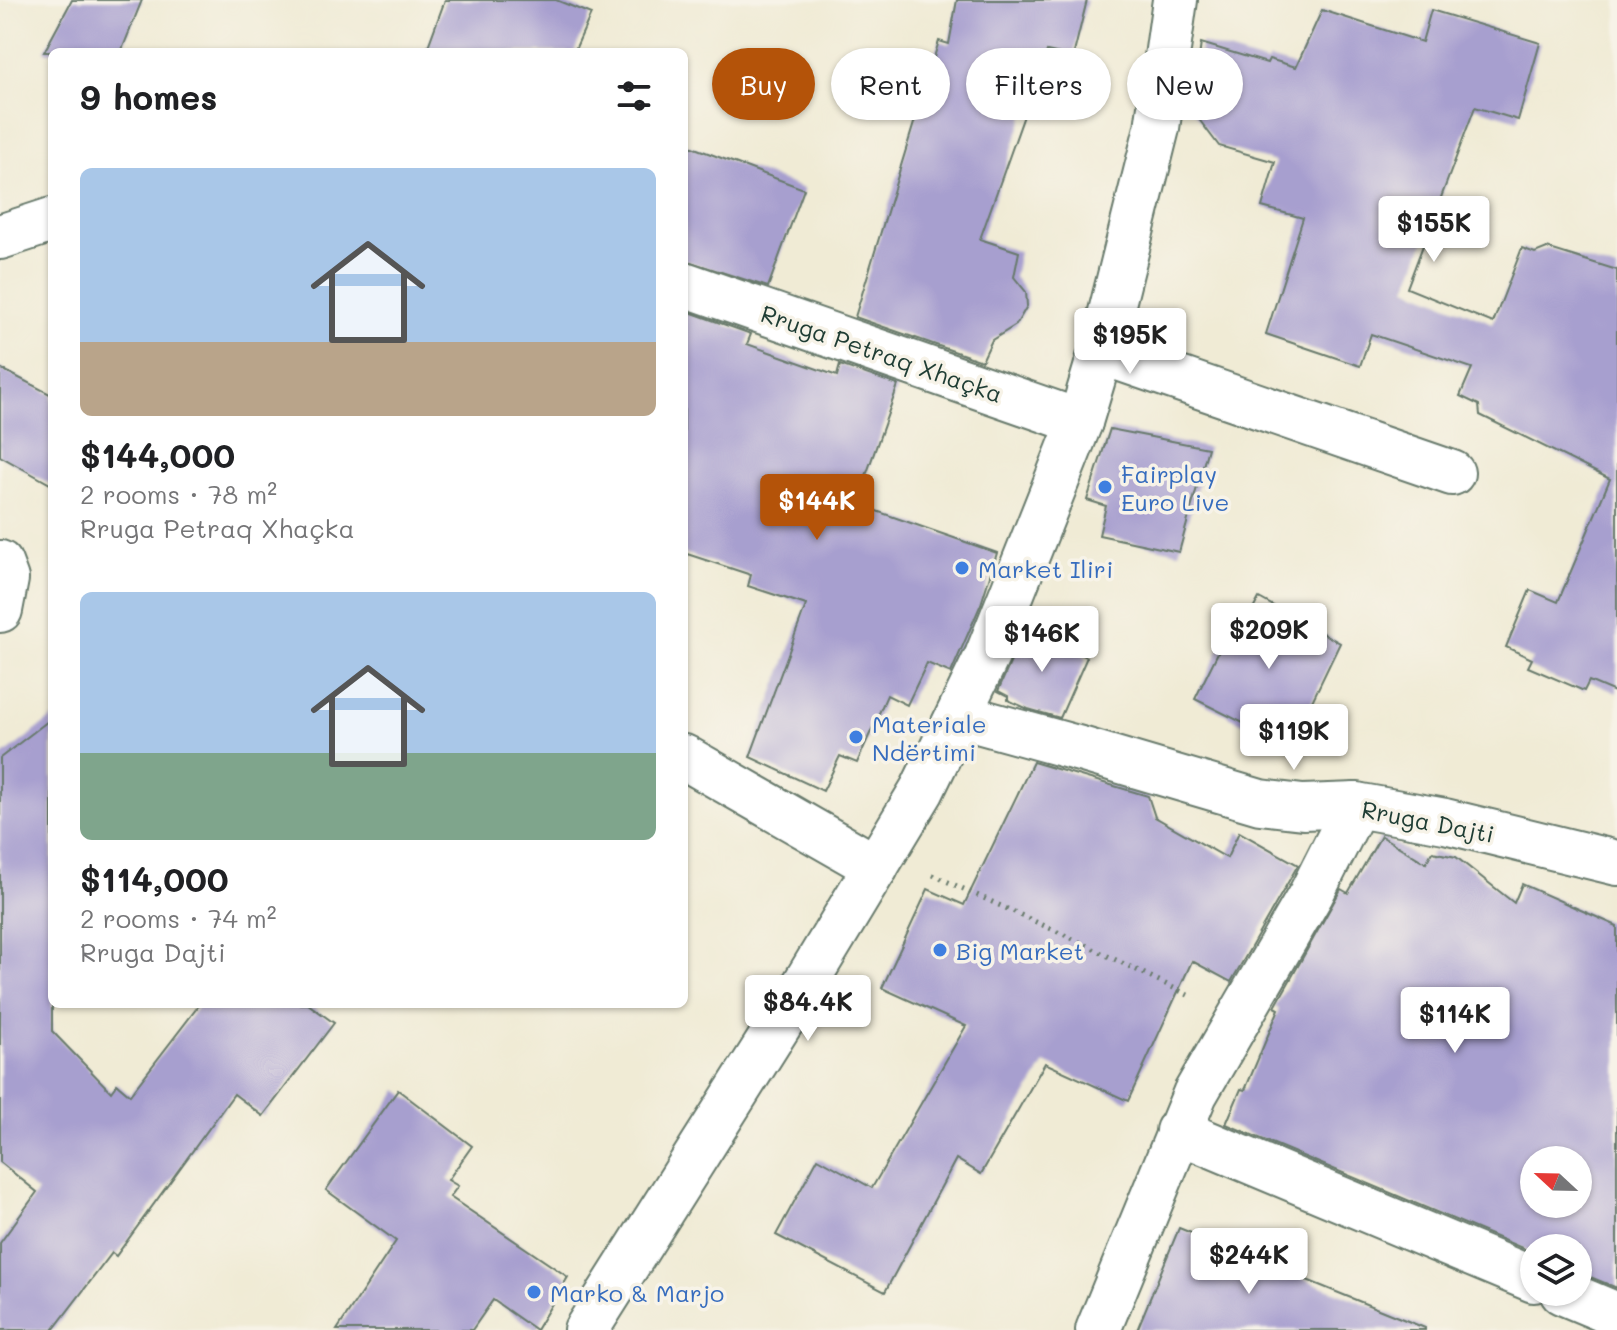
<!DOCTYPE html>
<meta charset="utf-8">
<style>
body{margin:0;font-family:Mali,sans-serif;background:#f2f2f2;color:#202124;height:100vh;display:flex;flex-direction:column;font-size:30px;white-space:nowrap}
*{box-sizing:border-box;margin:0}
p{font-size:26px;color:#757577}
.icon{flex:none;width:44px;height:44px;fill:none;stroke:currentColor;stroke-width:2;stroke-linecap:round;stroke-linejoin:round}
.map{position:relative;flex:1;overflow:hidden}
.drawer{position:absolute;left:48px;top:48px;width:640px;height:960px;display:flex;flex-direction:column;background:#fff;border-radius:12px;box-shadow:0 2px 6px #0004}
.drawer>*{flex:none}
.banner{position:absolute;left:712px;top:48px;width:760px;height:72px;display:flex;gap:16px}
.needle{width:52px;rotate:292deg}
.tools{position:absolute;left:1520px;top:1146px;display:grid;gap:16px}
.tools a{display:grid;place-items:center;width:72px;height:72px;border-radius:50%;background:#fff;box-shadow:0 2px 6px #0004;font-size:40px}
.price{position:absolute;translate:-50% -68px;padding:0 18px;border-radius:8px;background:#fff;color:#222;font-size:26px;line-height:52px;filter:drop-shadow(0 2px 4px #0008)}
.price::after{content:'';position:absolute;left:50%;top:48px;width:24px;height:18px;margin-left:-12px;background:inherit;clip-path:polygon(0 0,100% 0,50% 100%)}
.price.selected{background:#b45309;color:#fff}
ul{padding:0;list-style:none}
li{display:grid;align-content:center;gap:16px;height:424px;padding:0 32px}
li span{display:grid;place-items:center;height:248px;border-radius:12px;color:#555}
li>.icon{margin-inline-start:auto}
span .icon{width:144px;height:144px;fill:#fffc;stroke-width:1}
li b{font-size:34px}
h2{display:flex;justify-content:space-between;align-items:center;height:96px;padding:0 32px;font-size:34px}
.pill{padding:0 28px;border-radius:36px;background:#fff;box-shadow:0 2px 6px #0004;font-size:28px;line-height:72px}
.pill.selected{background:#b45309;color:#fff}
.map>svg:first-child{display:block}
.building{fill:#a79fcf;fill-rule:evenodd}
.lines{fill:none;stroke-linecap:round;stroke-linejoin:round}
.minor-casing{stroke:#687a6c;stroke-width:48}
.path{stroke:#687a6c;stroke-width:5;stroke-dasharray:2 6;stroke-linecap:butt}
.minor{stroke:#fff;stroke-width:44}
.shop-dot{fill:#3f7fe0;stroke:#f7f3e8;stroke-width:3}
.labels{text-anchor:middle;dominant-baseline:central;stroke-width:7;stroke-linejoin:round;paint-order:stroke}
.street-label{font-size:24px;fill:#1f3d34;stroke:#f7f3e8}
.shop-label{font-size:24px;fill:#366cbe;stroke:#f7f3e8;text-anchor:start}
</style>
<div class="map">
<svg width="1617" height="1330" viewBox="0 0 1617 1330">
<rect width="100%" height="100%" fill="#f7f3e8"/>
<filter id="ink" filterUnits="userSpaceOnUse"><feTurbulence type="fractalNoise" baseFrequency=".0125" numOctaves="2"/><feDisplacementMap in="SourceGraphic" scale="16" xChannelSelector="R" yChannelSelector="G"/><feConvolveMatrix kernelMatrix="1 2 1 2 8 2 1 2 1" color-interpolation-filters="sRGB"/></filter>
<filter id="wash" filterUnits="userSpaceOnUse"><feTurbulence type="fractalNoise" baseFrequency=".006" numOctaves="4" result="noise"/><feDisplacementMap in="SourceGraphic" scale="32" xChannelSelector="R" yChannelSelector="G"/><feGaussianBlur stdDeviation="1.8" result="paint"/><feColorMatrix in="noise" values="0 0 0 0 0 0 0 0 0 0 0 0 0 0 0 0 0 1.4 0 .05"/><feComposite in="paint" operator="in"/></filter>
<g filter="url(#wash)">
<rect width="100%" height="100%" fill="#f0ebd5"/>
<g id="blocks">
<g class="building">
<polygon points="72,0 142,0 121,52 44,52"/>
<polygon points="445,0 556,0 591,14 574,52 426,52"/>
<polygon points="957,0 1087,0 1073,57 1047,51 980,239 1019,252 1014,277 1026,292 1027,306 1016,325 992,340 982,361 855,317 939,41 949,44"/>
<polygon points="1322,10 1422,42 1431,10 1540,43 1518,120 1475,107 1407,288 1493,323 1522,248 1535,253 1547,248 1617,270 1617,693 1589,681 1584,691 1528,667 1532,659 1506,647 1530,590 1558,602 1610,479 1480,415 1479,405 1460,396 1472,368 1371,334 1360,366 1266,334 1303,218 1262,207 1275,162 1219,146 1192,110 1201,43 1267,63 1269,59 1296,67"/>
<polygon points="684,144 804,189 768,287 684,260"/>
<polygon points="684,310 751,334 747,344 837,376 840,365 898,385 856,504 997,553 981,604 951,673 927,663 907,705 887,695 857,763 840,756 823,791 750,757 806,605 748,586 751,575 684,553"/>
<polygon points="0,368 52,395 52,485 0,456"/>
<polygon points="1110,429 1208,448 1179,552 1099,535 1106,506 1087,500"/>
<polygon points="1259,598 1340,643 1294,739 1256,721 1253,728 1195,699 1231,626 1241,632"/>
<polygon points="1026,626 1087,657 1060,718 1028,709 1008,700 1008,696 998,691"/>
<polygon points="52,718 52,1031 111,1092 117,1084 130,1095 200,1004 308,1004 334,1023 263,1116 234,1094 116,1256 112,1253 53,1330 0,1330 0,1243 37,1192 0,1162 0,758"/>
<polygon points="1033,762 1148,796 1155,817 1227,858 1239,832 1298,865 1231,982 1192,961 1128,1101 1045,1063 981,1174 956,1159 885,1292 776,1235 818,1158 872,1188 966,1026 882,988 928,889 964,905"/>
<path d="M1381,836L1426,863L1432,852L1456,857L1514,903L1522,884L1617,926V1288L1578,1272V1248H1534V1253L1226,1124L1241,1089L1245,1090L1279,1009L1275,1007L1341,889L1348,893ZM1534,1160H1578V1204H1534Z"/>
<polygon points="398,1090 472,1146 448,1180 458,1186 450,1197 568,1277 536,1330 493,1300 472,1330 337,1330 396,1241 326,1190"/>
<polygon points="1179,1228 1425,1328 1425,1330 1137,1330"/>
</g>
</g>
</g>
<g filter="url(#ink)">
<use href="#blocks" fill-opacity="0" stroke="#687a6c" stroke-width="2"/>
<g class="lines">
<g class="minor-casing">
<g id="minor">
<polyline points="0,237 52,220"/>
<polyline points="684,284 1080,422"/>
<polyline points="1101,352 1452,473"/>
<polyline points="0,563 6,579 0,610"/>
<polyline points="960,716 1084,750 1260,802 1303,807 1356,805 1445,821 1617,863"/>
<polyline points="684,757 876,867"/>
<polyline points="1178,1131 1534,1280"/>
<polyline points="1562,1292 1617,1315"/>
<polyline points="586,1330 803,987 922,790 987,656 1080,422 1101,352 1157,128 1175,0"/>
<polyline points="1098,1330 1195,1094 1311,894 1356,805"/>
</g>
</g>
<polyline class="path" points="933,875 1069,937 1188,995"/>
<use href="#minor" class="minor"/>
</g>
</g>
<g class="shop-dot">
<circle cx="1105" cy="487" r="8"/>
<circle cx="962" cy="568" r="8"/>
<circle cx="856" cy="737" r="8"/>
<circle cx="940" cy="950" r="8"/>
<circle cx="534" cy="1292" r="8"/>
</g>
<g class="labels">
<g class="street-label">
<text transform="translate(882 353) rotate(19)">Rruga Petraq Xhaçka</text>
<text transform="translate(1428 821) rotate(11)">Rruga Dajti</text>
</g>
<g class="shop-label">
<text x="1121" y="473">Fairplay<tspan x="1121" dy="28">Euro Live</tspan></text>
<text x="978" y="568">Market Iliri</text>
<text x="872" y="723">Materiale<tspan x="872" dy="28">Ndërtimi</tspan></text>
<text x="956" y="950">Big Market</text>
<text x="550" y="1292">Marko &amp; Marjo</text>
</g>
</g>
</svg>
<div class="tools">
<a><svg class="needle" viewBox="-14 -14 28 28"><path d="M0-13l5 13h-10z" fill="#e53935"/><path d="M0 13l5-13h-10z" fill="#757577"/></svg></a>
<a><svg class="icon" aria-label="layers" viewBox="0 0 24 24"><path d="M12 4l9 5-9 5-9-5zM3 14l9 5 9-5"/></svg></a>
</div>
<b class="price" style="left:1434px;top:264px">$155K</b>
<b class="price" style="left:1130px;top:376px">$195K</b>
<b class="price selected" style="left:817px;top:542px">$144K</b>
<b class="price" style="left:1269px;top:671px">$209K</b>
<b class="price" style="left:1042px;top:674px">$146K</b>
<b class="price" style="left:1294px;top:772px">$119K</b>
<b class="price" style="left:808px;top:1043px">$84.4K</b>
<b class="price" style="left:1455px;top:1055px">$114K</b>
<b class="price" style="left:1249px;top:1296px">$244K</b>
<div class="banner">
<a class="pill selected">Buy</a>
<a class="pill">Rent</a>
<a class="pill">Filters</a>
<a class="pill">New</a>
</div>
<section class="drawer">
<h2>9 homes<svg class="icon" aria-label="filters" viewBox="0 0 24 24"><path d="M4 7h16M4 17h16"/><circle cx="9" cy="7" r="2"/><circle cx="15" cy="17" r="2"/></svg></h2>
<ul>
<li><span style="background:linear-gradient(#a9c7e8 70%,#b9a48a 0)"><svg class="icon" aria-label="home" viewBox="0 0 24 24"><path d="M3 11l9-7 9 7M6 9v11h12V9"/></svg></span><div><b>$144,000</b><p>2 rooms · 78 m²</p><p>Rruga Petraq Xhaçka</p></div></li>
<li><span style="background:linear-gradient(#a9c7e8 65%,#7fa58c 0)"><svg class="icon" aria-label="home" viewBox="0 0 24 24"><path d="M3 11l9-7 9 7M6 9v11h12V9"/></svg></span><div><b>$114,000</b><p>2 rooms · 74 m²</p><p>Rruga Dajti</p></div></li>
</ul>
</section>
</div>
